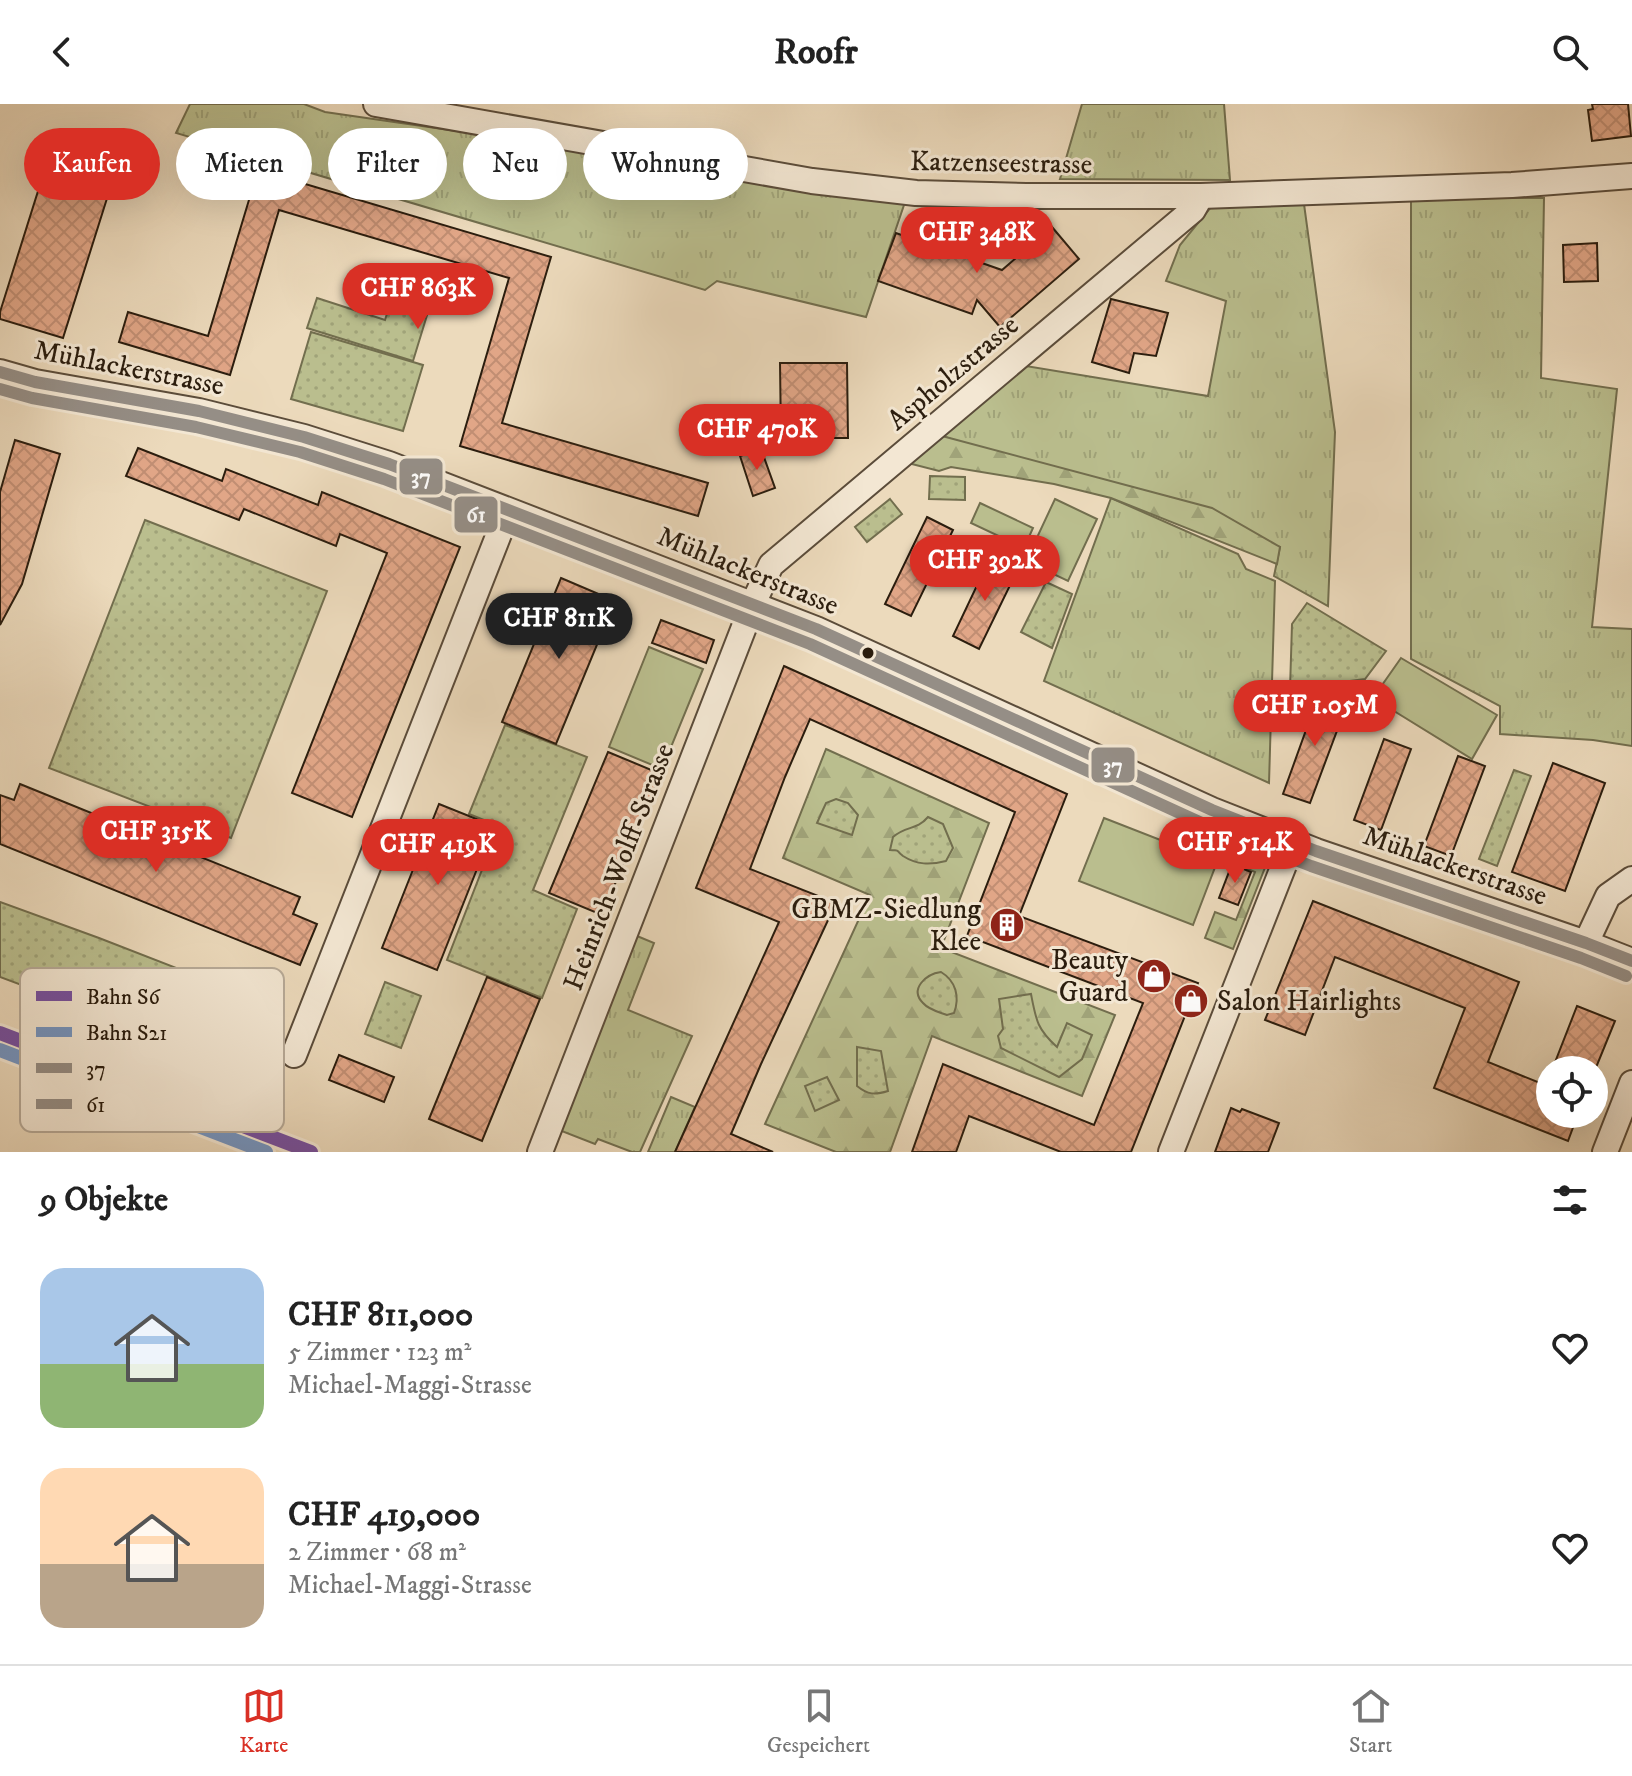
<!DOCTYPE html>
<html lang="de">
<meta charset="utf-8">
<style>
body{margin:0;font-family:"IM FELL DW Pica",serif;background:#f6f6f6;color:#222;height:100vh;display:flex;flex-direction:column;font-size:30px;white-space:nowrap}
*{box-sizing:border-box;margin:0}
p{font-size:26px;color:#767676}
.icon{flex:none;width:44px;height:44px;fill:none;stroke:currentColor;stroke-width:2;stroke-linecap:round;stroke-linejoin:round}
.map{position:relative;height:1048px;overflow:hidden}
.sheet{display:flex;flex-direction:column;background:#fff;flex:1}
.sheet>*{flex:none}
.banner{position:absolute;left:24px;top:24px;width:800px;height:72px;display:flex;gap:16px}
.tools{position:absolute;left:1536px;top:952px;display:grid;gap:16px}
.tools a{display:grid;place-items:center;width:72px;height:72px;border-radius:50%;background:#fff;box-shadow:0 8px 32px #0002;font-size:40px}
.price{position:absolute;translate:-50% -68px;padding:0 18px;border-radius:28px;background:#d93025;color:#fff;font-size:26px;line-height:52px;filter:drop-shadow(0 2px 4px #0008)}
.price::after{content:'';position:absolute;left:50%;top:48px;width:24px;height:18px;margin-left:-12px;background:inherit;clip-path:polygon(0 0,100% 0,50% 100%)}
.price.active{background:#222;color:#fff}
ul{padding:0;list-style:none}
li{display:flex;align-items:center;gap:24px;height:200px;padding:0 40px}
li span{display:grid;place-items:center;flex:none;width:224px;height:160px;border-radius:24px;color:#555}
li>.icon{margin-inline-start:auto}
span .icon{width:96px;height:96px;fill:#fffc;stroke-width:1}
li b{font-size:34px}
h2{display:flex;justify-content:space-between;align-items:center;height:96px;padding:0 40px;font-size:34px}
.chip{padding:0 28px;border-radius:36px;background:#fff;box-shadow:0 8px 32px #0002;font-size:28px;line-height:72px}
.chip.active{background:#d93025;color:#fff}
header{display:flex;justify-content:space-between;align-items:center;height:104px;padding:0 40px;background:#fff;font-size:36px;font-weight:700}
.tab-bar{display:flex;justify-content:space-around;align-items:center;height:112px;border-top:2px solid #e0e0e0;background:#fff;font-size:22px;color:#767676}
.tab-bar a{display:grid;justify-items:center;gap:4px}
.tab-bar .active{color:#d93025}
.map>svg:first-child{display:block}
.grass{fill:url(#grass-tufts);stroke:#726e4e;stroke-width:2}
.forest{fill:url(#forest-firs);stroke:#726e4e;stroke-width:2}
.park{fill:url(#park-dots);stroke:#726e4e;stroke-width:2}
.pitch{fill:#babe8e;stroke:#726e4e;stroke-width:2}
.building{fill:url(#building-cross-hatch);stroke:#2b1d0e;stroke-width:2}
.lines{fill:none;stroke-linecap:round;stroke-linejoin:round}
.minor-casing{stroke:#5b4c3a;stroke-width:28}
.minor{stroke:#f3e7d3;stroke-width:24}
.bus-1-casing{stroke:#f3e7d3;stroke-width:18}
.bus-2-casing{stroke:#f3e7d3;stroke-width:18}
.bus-1{stroke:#958e86;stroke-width:12}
.bus-2{stroke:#958e86;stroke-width:12}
.rail-1-casing{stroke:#f3e7d3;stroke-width:20}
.rail-2-casing{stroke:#f3e7d3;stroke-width:20}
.rail-1{stroke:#7751a1;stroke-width:14}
.rail-2{stroke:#7596c3;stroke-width:14}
.bus-dot{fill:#2b1d0e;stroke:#f3e7d3;stroke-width:3}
.labels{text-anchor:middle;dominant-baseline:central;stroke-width:6;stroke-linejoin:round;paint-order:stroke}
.street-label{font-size:28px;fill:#2b1d0e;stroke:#f3e7d3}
.poi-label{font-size:28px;fill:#2b1d0e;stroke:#f3e7d3;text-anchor:end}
.key{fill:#f3e7d3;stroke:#b7aa98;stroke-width:2}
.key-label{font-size:22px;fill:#2b1d0e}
.line-badge{stroke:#f3e7d3;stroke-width:3}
.badge-label{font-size:22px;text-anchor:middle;font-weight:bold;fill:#fff}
</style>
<header><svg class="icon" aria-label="back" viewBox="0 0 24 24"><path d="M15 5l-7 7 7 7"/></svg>Roofr<svg class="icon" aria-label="search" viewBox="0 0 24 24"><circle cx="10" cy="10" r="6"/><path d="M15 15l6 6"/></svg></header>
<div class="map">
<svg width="1632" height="1048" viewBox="0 0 1632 1048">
<defs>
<pattern id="grass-tufts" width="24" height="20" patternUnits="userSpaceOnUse" patternTransform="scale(2)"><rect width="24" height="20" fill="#babe8e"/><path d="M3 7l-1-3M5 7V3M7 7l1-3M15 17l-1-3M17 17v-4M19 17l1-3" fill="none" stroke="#a0a379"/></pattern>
<pattern id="forest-firs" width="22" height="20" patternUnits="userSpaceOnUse" patternTransform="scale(2)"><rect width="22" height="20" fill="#babe8e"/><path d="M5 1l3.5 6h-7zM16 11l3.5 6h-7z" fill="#a0a379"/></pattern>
<pattern id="park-dots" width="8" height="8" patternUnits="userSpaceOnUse" patternTransform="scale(2)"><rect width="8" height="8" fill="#babe8e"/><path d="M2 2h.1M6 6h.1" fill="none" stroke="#a0a379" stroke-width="1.8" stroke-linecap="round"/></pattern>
<pattern id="building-cross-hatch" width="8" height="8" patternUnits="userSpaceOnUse" patternTransform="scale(2)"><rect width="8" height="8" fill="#e1a687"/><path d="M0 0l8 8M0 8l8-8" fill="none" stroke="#c18e73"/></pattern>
</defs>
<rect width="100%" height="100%" fill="#ecdabc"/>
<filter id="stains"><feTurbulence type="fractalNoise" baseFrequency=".0025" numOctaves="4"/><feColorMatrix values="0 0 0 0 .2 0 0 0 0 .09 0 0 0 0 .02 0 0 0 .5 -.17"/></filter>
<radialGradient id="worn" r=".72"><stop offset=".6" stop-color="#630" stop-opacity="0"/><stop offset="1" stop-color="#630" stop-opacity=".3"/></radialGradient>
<g class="grass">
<polygon points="190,0 304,0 325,8 575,44 905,98 866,213 717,177 705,186 176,29"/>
<polygon points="1082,0 1224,0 1230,76 1060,75"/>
<polygon points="1411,94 1544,94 1541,274 1617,285 1592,523 1632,525 1632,642 1593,636 1500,630 1500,602 1411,555"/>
<polygon points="1304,100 1335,328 1328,502 1274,472 1280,443 942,332 1026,262 1208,292 1226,197 1166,177 1180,141 1211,103"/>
<polygon points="1111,394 1238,450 1246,465 1275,477 1269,679 1044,577"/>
<polygon points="637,832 654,839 628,906 692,932 640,1048 632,1048 598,1035 595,1040 559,1026"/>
<polygon points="671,993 695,1003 675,1048 648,1048"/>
</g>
<g class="forest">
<polygon points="942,332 1212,404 1280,443 1277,460 1111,394 1054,380 951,363 939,367 908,359"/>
<polygon points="826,645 989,719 941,844 1115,911 1082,992 932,932 890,1048 836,1048 765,1020 870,791 783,754"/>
<polygon points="1240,750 1266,761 1233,845 1205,834 1215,808 1236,816 1255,768 1236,760"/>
</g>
<g class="park">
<polygon points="317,194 385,216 391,197 428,208 413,257 307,224"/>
<polygon points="311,228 423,261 403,327 291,295"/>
<polygon points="930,372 965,373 965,396 929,395"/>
<polygon points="890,395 902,410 867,438 855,423"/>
<polygon points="145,416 327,487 231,734 49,664"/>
<polygon points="1046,478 1072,490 1052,544 1021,528"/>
<polygon points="1307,499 1386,547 1365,575 1290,585 1292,520"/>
<polygon points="505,621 587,653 533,786 577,805 542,894 447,856 499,722 469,710"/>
<polygon points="1514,666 1531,672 1497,762 1479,755"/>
<polygon points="836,695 848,699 858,711 852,731 817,719 826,699"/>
<path d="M928,713L943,720L953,744L946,757C930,761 917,761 903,752C894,745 902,747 890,746L893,733C907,721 916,727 928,713Z"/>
<polygon points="0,798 99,834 269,900 244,964 0,873"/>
<path d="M941,868C956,877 960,893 954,909L947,911C939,908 929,906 923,899C909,885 926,870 941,868Z"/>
<polygon points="385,878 421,892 401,944 365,930"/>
<path d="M1031,890C1036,916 1037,925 1057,943L1067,919L1092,931L1082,955L1059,973L1001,944L998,932L1003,925L999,895Z"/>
<path d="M857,943L881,947L888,987C875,991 868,991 857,982Z"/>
<polygon points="827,973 839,996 815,1007 805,982"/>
</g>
<g class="pitch">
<polygon points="1055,395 1097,415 1068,477 1026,457"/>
<polygon points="980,399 1033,424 1024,444 971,419"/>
<polygon points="649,543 703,565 662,665 609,643"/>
<polygon points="1401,554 1497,611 1472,655 1373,594"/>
<polygon points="1104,714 1217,758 1193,821 1079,777"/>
</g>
<g class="building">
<polygon points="1592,0 1628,0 1631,32 1592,37 1588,6 1593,5"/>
<polygon points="50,49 115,69 63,234 0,215 0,208"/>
<polygon points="258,66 551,153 502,319 708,379 698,412 460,342 509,174 279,106 230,271 119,238 128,208 208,232"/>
<polygon points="1052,123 1079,155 1000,223 977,196 972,210 878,177 896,129 1002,166"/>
<polygon points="1597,139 1598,177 1564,178 1563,141"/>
<polygon points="1111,195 1168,209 1156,252 1134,249 1129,269 1092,258"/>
<polygon points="780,259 847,259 848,334 781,334"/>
<polygon points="15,336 60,350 22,480 0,521 0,388"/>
<polygon points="138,344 222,377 226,365 318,401 322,388 460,443 352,713 292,689 387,449 340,430 336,442 244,405 239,416 126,372"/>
<polygon points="761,345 775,384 753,392 740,352"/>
<polygon points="927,413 953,426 911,512 885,500"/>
<polygon points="990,454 1017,467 979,545 953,532"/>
<polygon points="561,474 615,497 556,640 502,618"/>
<polygon points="661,516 714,536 706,559 652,539"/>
<polygon points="784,562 1067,690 1019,812 1198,879 1131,1048 1061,1048 969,1012 956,1048 912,1048 943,960 1094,1021 1143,899 967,832 1015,708 810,615 785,673 750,765 836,799 761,960 731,1030 773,1048 675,1048 779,818 696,784"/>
<polygon points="1319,590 1347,600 1310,699 1283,690"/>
<polygon points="1384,635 1411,645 1381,726 1354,716"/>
<polygon points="608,648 661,670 602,811 549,789"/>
<polygon points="1458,652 1485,662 1451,752 1424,742"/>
<polygon points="1553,659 1605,679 1565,787 1512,768"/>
<polygon points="20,680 116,719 109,735 144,750 151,733 300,793 293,810 317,820 300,861 0,740 0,691 14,696"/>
<polygon points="439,700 494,722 437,866 382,844"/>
<polygon points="1232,760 1251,768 1238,801 1219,794"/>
<polygon points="1313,797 1519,878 1488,958 1550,983 1550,1010 1578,1010 1568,1037 1434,984 1465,904 1335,853 1305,931 1265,916"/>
<polygon points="487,873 540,895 482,1037 429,1015"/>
<polygon points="1577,902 1615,917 1595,966 1552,966"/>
<polygon points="339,951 394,973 384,998 329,976"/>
<polygon points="1231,1004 1240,1008 1242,1005 1279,1019 1268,1048 1215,1048"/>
</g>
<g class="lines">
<g class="minor-casing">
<g id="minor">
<polyline points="376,0 812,77 916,89 1026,92 1201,92 1512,81 1632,72"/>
<polyline points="0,268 35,278 199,307 304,333 389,360 816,525 1212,706 1316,747 1586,839 1632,857"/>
<polyline points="1586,839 1608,792 1632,775"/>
<polyline points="294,951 508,407"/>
<polyline points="540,1048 753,500 771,461 1193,106 1201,92"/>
<polyline points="1171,1048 1293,738"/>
<polyline points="1605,1048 1632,979"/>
</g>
</g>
<use href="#minor" class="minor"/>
<g class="bus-1-casing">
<polyline id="bus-1" points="0,268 35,278 199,307 304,333 389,360 816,525 1212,706 1316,747 1586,839 1632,857"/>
</g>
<g class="bus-2-casing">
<polyline id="bus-2" points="0,285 32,294 196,323 300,348 384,375 810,540 1206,721 1311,762 1581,854 1626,872"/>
</g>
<use href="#bus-1" class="bus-1"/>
<use href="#bus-2" class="bus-2"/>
<g class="rail-1-casing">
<polyline id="rail-1" points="0,929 311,1048"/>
</g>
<g class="rail-2-casing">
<polyline id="rail-2" points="0,946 266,1048"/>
</g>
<use href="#rail-1" class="rail-1"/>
<use href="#rail-2" class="rail-2"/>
</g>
<defs>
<g id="building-disc" transform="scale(1.8)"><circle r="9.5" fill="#8f2418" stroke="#f3e7d3"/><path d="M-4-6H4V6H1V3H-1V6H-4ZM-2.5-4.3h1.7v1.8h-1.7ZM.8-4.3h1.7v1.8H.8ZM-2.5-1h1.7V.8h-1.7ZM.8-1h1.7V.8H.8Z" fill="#fff"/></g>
<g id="shop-disc" transform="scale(1.8)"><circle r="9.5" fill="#8f2418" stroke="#f3e7d3"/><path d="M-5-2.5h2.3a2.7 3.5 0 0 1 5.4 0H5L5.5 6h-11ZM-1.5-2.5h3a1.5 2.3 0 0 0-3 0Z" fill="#fff"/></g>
</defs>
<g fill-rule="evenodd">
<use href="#building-disc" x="1007" y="821"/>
<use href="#shop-disc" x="1154" y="872"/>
<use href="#shop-disc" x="1191" y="897"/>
</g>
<circle class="bus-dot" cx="868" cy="549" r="7"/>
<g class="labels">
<g class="street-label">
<text transform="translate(1001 59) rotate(1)">Katzenseestrasse</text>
<text transform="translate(129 264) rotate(11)">Mühlackerstrasse</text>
<text transform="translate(953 269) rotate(-40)">Aspholzstrasse</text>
<text transform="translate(748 467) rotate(22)">Mühlackerstrasse</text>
<text transform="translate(1455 762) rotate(19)">Mühlackerstrasse</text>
<text transform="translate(619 763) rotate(-69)">Heinrich-Wolff-Strasse</text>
</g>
<g class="poi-label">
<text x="981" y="805">GBMZ-Siedlung<tspan x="981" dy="32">Klee</tspan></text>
<text x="1128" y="856">Beauty<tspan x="1128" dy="32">Guard</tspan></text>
<text x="1217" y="897" text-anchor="start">Salon Hairlights</text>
</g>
</g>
<rect x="20" y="864" width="264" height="164" rx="12" class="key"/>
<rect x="36" y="887" width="36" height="10" fill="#7751a1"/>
<rect x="36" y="923" width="36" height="10" fill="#7596c3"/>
<rect x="36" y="959" width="36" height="10" fill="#958e86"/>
<rect x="36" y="995" width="36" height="10" fill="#958e86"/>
<g class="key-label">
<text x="86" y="900">Bahn S6</text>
<text x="86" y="936">Bahn S21</text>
<text x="86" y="972">37</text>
<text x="86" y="1008">61</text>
</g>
<g class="line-badge">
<rect x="398" y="353" width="46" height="39" rx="8" fill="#958e86"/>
<rect x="453" y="391" width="46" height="39" rx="8" fill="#958e86"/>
<rect x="1090" y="642" width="46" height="38" rx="8" fill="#958e86"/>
</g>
<g class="badge-label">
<text x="421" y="380">37</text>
<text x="476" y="418">61</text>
<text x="1113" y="669">37</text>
</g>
<rect width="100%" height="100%" filter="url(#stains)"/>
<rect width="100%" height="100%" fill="url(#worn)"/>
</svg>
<div class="tools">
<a><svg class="icon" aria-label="locate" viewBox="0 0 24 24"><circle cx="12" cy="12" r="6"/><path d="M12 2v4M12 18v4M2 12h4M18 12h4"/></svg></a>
</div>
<b class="price" style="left:977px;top:171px">CHF 348K</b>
<b class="price" style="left:418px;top:227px">CHF 863K</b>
<b class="price" style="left:757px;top:368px">CHF 470K</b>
<b class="price" style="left:985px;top:499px">CHF 392K</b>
<b class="price active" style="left:559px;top:557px">CHF 811K</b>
<b class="price" style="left:1315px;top:644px">CHF 1.05M</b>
<b class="price" style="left:156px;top:770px">CHF 315K</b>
<b class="price" style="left:1235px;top:781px">CHF 514K</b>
<b class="price" style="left:438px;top:783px">CHF 419K</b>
<div class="banner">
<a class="chip active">Kaufen</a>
<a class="chip">Mieten</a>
<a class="chip">Filter</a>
<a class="chip">Neu</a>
<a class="chip">Wohnung</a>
</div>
</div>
<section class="sheet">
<h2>9 Objekte<svg class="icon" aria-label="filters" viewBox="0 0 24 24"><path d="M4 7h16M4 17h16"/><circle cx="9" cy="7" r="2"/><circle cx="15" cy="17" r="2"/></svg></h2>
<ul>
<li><span style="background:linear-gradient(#a9c7e8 60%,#8fb573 0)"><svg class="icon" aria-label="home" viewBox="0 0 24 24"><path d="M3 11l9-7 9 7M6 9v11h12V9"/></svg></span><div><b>CHF 811,000</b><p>5 Zimmer · 123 m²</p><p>Michael-Maggi-Strasse</p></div><svg class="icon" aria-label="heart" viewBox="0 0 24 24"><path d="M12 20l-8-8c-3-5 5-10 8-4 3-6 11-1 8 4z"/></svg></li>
<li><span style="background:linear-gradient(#ffd9b3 60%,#b9a48a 0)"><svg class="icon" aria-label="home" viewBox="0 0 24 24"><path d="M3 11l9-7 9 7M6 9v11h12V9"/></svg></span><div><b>CHF 419,000</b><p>2 Zimmer · 68 m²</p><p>Michael-Maggi-Strasse</p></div><svg class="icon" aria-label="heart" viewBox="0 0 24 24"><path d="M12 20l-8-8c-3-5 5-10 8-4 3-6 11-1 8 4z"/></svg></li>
</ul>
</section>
<nav class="tab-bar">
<a class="active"><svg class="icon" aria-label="map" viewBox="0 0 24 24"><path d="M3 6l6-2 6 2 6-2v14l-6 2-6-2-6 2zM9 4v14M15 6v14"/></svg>Karte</a>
<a><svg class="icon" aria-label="saved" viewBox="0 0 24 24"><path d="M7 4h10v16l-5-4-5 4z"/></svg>Gespeichert</a>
<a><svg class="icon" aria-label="home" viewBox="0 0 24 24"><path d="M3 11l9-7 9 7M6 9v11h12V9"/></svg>Start</a>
</nav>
